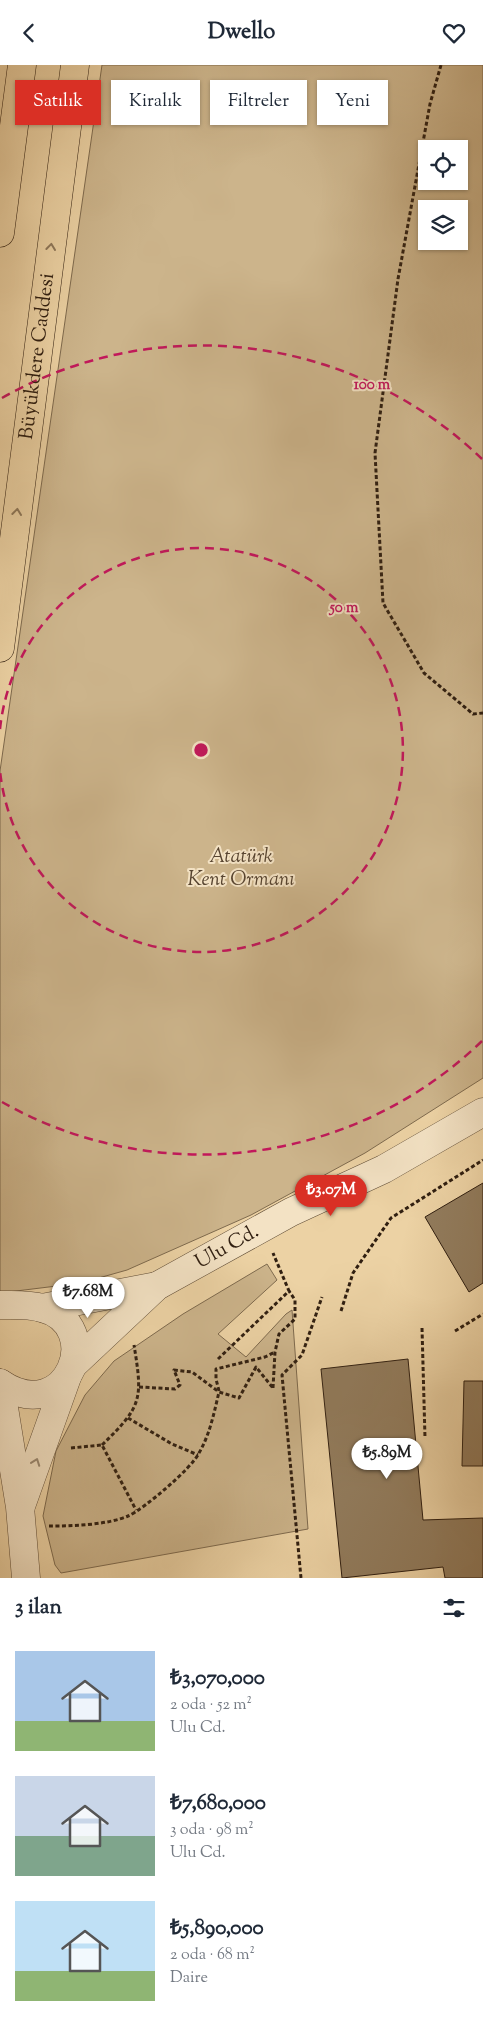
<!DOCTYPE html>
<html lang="tr">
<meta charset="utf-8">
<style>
body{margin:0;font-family:"Sorts Mill Goudy",serif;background:#f6f6f7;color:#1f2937;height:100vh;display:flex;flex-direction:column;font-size:19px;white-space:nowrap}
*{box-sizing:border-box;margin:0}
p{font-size:16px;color:#747a83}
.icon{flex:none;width:28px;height:28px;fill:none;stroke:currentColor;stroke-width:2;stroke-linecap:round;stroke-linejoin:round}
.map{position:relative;height:1513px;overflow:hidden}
.side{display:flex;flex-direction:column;background:#fff;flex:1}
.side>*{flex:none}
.banner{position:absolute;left:15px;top:15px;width:454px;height:45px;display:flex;gap:10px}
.controls{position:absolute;left:418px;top:75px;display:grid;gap:10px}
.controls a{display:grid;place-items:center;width:50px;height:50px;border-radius:0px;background:#fff;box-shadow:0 1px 4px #0004;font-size:25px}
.price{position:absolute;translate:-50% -42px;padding:0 11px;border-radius:18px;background:#fff;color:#222;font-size:16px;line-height:32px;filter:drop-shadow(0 1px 2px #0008)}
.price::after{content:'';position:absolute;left:50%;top:30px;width:15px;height:11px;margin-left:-8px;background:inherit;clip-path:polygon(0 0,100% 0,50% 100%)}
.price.on{background:#d93025;color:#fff}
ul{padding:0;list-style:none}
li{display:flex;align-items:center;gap:15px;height:125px;padding:0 15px}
li span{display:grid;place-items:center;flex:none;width:140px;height:100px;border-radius:0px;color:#555}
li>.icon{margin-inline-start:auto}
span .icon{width:60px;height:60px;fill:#fffc;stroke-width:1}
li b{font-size:21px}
h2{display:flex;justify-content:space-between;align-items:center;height:60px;padding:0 15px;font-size:21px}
.chip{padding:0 18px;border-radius:0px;background:#fff;box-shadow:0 1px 4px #0004;font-size:18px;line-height:45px}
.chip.on{background:#d93025;color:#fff}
header{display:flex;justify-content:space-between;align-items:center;height:65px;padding:0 15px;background:#fff;font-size:22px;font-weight:700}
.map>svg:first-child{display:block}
.green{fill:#ccb48b;stroke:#7e6a4e;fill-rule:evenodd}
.building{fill:#927c5d;stroke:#301f11}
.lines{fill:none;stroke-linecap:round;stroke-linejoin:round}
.minor-casing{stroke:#5f4c36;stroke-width:29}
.primary-casing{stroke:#301f11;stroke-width:29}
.path{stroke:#301f11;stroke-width:3;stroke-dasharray:4 2.5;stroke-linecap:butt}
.minor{stroke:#f3e2c4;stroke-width:28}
.primary{stroke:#ecd2a4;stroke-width:28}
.oneway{stroke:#8e785a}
.oneway2{stroke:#9b8a73}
.ring{fill:none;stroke:#c2185b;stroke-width:2.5;stroke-dasharray:9 6}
.labels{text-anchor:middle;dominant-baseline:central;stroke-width:4;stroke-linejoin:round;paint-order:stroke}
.street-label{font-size:20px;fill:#301f11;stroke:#f3e2c4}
.park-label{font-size:20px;font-style:italic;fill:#574430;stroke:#f3e2c4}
.centre{fill:#c2185b;stroke:#f3e2c4;stroke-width:2.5}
.ring-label{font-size:15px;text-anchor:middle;font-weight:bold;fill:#c2185b;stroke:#f3e2c4;stroke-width:4;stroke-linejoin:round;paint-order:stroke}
</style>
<header><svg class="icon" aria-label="back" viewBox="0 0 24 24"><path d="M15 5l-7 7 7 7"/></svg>Dwello<svg class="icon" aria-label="heart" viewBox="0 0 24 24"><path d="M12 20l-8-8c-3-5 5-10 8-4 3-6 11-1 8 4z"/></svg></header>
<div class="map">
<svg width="483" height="1513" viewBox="0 0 483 1513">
<rect width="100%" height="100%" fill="#ecd2a4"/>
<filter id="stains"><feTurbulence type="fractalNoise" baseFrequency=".004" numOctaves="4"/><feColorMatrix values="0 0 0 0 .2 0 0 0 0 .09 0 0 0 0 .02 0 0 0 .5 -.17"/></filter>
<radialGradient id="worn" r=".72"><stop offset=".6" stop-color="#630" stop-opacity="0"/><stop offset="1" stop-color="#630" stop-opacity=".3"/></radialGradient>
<g class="green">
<path d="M102,0H483V1013L365,1088L251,1150L127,1205L81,1218L0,1228V706ZM426,84H459V116H426ZM426,144H459V176H426Z"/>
<polygon points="267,1199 277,1215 218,1269 246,1292 286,1249 292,1245 308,1464 61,1508 55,1500 43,1451 56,1386 85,1330 114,1296 183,1249"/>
</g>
<g class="building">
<polygon points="483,1118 483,1218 469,1227 425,1152"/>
<polygon points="408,1294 423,1455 483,1453 483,1513 445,1513 443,1502 342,1513 321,1304"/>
<polygon points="464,1316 483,1316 483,1401 462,1401"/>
</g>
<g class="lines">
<g class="minor-casing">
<g id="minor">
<path d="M0,1240C14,1240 29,1239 42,1243C107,1260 68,1364 0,1318"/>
<polyline points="42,1243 157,1221"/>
<path id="s1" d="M74,1299L157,1221L291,1147L384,1104L483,1047"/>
<polyline points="0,1318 20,1442 26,1513"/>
<polyline points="21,1441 67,1312"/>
</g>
</g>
<g class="primary-casing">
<g id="primary">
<polyline points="0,168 22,0"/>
<path id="s2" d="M0,583L75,0"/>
</g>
</g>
<g class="path">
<polyline points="441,0 430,39 398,214 375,388 383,538 424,608 473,649 483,648"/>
<polyline points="341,1246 353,1208 391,1153 483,1095"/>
<polyline points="422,1263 425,1373"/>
<polyline points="455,1266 483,1249"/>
<polyline points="218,1294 289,1226 273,1188"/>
<polyline points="139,1322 175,1324 180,1320 174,1305 192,1307 219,1327"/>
<polyline points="273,1323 275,1287 279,1269 295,1254 295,1235 289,1226"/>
<polyline points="219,1326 216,1314 216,1304 265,1292 275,1287"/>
<polyline points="128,1353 172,1379 198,1390"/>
<path d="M102,1380C142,1341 143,1335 134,1280"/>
<polyline points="71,1383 102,1380 136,1445"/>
<path d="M49,1461C73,1461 107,1460 128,1451C144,1444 192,1403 199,1388C210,1369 214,1348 219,1327L239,1333L256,1302L273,1323"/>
<polyline points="301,1513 282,1310 302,1290 322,1232"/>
</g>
<use href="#minor" class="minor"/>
<use href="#primary" class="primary"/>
</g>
<defs><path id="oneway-chevron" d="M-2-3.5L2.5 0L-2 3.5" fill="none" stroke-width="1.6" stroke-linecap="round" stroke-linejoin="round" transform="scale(1.25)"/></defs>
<g class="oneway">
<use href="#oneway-chevron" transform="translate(51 182) rotate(-83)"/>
<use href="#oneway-chevron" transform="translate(17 447) rotate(-83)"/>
</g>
<use class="oneway2" href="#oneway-chevron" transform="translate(36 1397) rotate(-70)"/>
<g class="ring">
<path d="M0 664A202 202 0 1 1 0 706"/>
<path d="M482 976A404 404 0 0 1 2 1037M2 333A404 404 0 0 1 482 394"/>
</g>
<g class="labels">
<g class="street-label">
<text stroke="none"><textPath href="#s2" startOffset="294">Büyükdere Caddesi</textPath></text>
<text stroke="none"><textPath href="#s1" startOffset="194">Ulu Cd.</textPath></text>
</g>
<g class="park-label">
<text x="241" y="792">Atatürk<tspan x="241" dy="23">Kent Ormanı</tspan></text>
</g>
</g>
<circle cx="201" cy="685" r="8" class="centre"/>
<g class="ring-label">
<text x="372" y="324">100 m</text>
<text x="344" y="547">50 m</text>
</g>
<rect width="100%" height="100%" filter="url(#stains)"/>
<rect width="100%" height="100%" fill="url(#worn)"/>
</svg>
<div class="controls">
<a><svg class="icon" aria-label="locate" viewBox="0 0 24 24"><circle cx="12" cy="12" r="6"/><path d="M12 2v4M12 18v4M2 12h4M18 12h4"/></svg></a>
<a><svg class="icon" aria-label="layers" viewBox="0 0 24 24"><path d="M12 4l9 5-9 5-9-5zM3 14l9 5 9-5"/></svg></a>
</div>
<b class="price on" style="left:331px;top:1152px">₺3.07M</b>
<b class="price" style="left:88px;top:1254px">₺7.68M</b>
<b class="price" style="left:387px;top:1415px">₺5.89M</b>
<div class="banner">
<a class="chip on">Satılık</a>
<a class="chip">Kiralık</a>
<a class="chip">Filtreler</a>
<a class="chip">Yeni</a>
</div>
</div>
<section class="side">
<h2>3 ilan<svg class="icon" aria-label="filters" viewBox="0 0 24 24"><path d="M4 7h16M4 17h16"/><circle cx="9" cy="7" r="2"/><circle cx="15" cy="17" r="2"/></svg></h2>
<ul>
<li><span style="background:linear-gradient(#a9c7e8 70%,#8fb573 0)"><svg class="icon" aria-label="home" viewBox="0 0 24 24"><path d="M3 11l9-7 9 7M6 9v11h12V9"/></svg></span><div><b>₺3,070,000</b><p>2 oda · 52 m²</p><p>Ulu Cd.</p></div></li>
<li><span style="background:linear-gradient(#c9d6e8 60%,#7fa58c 0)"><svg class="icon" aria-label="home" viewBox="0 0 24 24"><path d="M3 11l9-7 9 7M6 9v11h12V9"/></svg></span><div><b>₺7,680,000</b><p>3 oda · 98 m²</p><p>Ulu Cd.</p></div></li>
<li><span style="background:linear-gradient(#bfe0f5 70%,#8fb573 0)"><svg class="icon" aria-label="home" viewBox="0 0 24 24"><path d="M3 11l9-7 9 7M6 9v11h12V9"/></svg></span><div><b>₺5,890,000</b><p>2 oda · 68 m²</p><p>Daire</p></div></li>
</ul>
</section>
